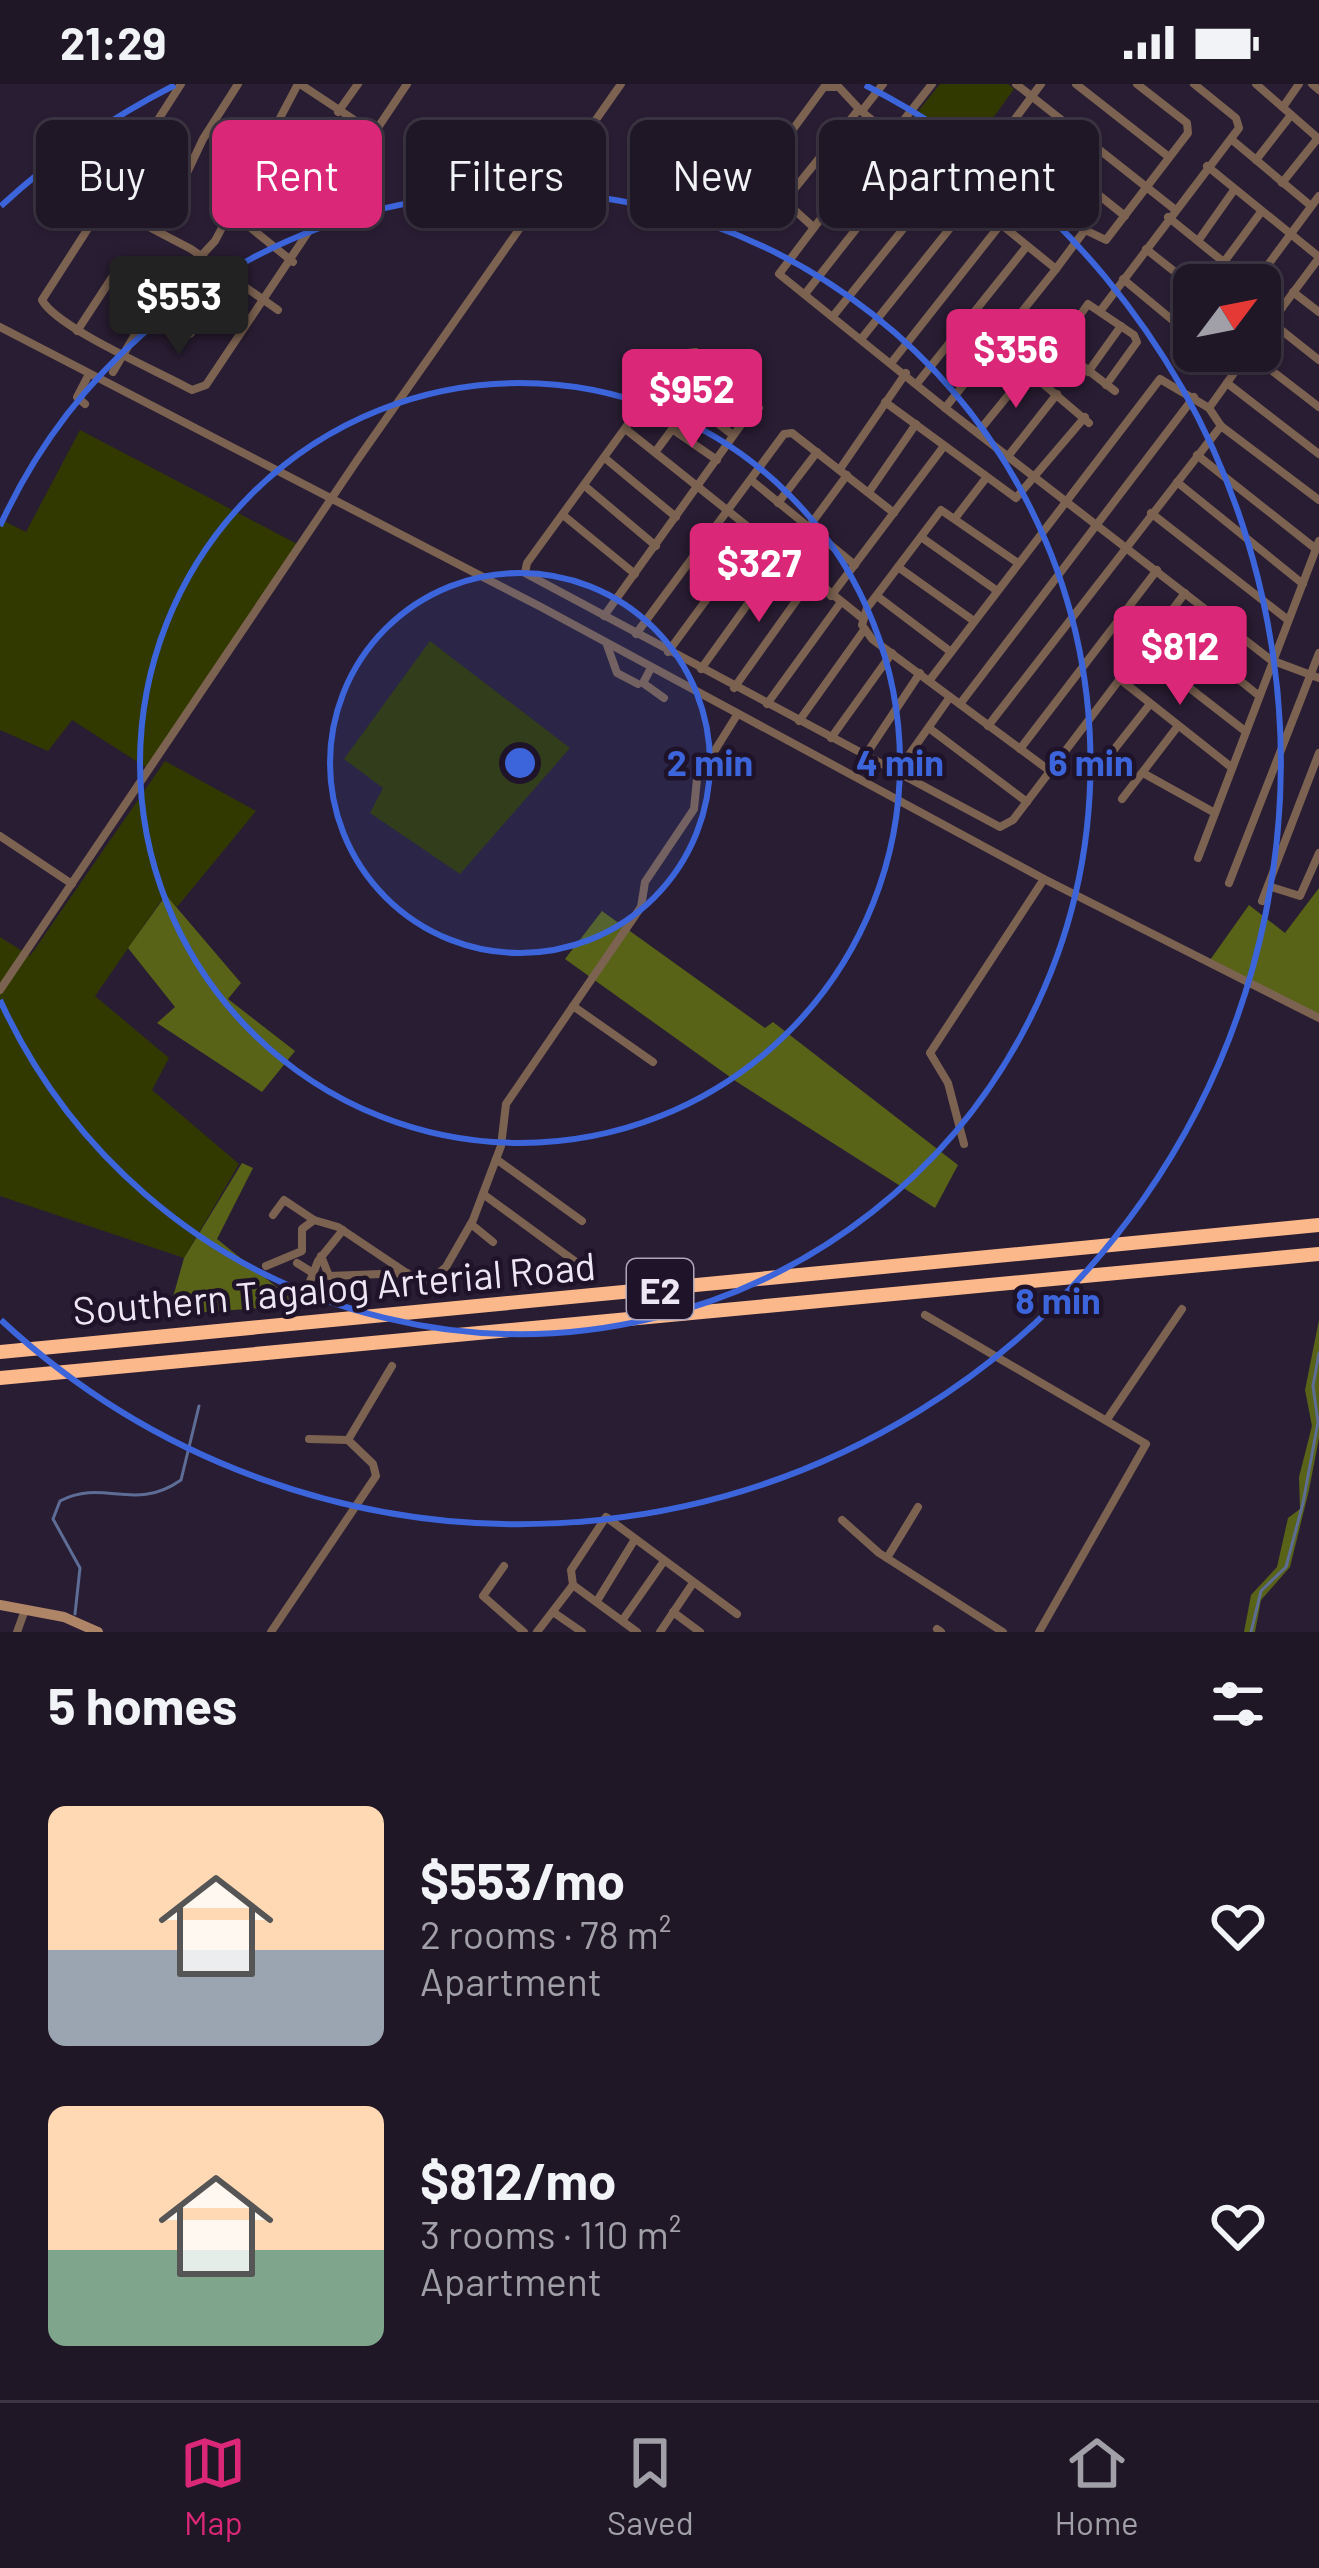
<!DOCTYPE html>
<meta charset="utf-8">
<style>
body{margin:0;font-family:Barlow,sans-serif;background:#271f2e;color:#f1f3f6;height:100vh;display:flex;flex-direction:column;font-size:45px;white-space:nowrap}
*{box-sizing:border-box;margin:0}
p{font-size:39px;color:#a19fa7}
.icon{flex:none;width:66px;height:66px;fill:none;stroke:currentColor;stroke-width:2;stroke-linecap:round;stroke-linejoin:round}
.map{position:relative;height:1548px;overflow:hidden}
.details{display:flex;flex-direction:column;background:#1f1626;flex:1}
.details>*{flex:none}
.guide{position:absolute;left:36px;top:36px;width:1248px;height:108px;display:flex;gap:24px}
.needle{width:78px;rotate:58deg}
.tools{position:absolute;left:1173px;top:180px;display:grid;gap:24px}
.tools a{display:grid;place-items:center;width:108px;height:108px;border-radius:18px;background:#1f1626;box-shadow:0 3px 9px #0004,0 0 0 3px #3c3543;font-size:60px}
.price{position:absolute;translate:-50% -102px;padding:0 27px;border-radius:12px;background:#db2777;color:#fff;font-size:39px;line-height:78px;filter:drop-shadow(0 3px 6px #0008)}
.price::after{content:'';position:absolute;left:50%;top:72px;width:36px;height:27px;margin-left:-18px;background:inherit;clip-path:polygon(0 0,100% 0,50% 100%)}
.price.on{background:#222;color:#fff}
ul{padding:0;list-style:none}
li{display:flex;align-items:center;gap:36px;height:300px;padding:0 48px}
li span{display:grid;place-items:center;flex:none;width:336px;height:240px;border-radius:18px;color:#555}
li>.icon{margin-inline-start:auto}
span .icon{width:144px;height:144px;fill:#fffc;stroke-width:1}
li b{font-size:51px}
h2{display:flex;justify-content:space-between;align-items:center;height:144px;padding:0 48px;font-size:51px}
.pill{padding:0 42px;border-radius:18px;background:#1f1626;box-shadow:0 3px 9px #0004,0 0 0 3px #3c3543;font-size:42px;line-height:108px}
.pill.on{background:#db2777;color:#fff}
.status{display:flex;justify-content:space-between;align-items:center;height:84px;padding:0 60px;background:#1f1626;direction:ltr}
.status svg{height:33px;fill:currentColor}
.dock{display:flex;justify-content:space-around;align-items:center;height:168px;border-top:3px solid #3c3543;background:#1f1626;font-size:33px;color:#a19fa7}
.dock a{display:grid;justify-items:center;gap:6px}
.dock .on{color:#db2777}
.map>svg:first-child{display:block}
.green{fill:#313901}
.forest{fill:#586318}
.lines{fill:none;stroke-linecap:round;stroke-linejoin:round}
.stream{stroke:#5d6d96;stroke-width:3}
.minor{stroke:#7c6250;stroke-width:8}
.secondary{stroke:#af8568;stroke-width:10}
.motorway{stroke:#fbb88b;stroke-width:14}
.ring{fill:none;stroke:#3c65dc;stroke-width:6}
.labels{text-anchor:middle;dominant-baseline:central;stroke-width:9;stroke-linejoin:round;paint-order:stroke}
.shield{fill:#1f1329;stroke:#afa7b8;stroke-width:3}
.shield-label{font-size:36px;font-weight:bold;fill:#ede6f5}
.street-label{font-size:39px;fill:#ede6f5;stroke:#1f1329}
.centre{fill:#3c65dc;stroke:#1f1329;stroke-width:6}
.ring-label{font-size:36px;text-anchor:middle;font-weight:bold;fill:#3c65dc;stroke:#1f1329;stroke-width:9;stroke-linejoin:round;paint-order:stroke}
</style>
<div class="status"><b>21:29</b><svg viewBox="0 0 49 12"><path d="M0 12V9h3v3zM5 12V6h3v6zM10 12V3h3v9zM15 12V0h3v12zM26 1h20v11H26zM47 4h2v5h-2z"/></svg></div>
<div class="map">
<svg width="1319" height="1548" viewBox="0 0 1319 1548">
<rect width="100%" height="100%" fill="#291d33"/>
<g class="green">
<polygon points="940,0 1008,0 1014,5 961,78 911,36"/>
<polygon points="80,346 299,461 147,684 72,636 48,667 0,646 0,435 26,448"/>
<polygon points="430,557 570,664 460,790 370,729 383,704 344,675"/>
<polygon points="165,677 256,727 177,823 165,811 95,912 169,974 152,1006 239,1080 184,1174 0,1112 0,853 30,872"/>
</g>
<g class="forest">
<polygon points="1319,804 1319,931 1210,876 1249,821 1285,849"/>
<polygon points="166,811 241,899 228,915 295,967 262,1008 157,939 175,923 128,864"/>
<polygon points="602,827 765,944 773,938 958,1081 935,1124 737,998 565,875"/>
<polygon points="242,1079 253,1084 217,1155 299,1221 168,1231 184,1174"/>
<polygon points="1319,1236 1319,1354 1309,1406 1290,1483 1261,1516 1255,1548 1244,1548 1251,1511 1277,1483 1288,1434 1300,1425 1299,1393 1312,1342 1305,1306"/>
</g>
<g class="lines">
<g class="stream">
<path d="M75,1530L80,1484L53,1435L60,1417C104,1394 134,1429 181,1396L199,1322"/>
<polyline points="1251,1548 1261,1507 1286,1483 1303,1419 1318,1338 1313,1302 1319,1269"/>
</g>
<g class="minor">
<path d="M181,0L42,216C57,244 158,287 192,306L206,301L407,0"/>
<polyline points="300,0 374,49"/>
<polyline points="836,0 861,27 1056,185 945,324 1271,576 1319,594"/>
<polyline points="1016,0 1173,124"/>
<polyline points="1076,0 1169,73"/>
<polyline points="1256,0 1319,55"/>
<polyline points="1312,0 1319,6"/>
<polyline points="1283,23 1299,0"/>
<polyline points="862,27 883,0"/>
<polyline points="338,28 358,0"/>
<polyline points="1011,41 1125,132"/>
<polyline points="887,47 779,190 945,324"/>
<polyline points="892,51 932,0"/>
<polyline points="1231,55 1311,122"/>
<polyline points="989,70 1085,146 1106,156 1188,49 1187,39 1137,0"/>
<polyline points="1256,76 1291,31"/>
<polyline points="1207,82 1319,173"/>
<polyline points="1282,99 1318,54"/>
<polyline points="960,109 1041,0"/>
<polyline points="783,119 859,25"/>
<polyline points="105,120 191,165 278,226"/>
<polyline points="231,128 293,178"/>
<polyline points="1168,133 1252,201"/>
<polyline points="811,141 758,93 824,3 835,3"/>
<polyline points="160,146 203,55 238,0"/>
<polyline points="1198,157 1234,106"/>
<polyline points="1146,165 1194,203"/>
<polyline points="1224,178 1261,128"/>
<polyline points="1056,185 1085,146"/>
<polyline points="1123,195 1194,254"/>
<polyline points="1253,201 1319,112"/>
<polyline points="1260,207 1282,224"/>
<polyline points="1293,208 1319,228"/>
<polyline points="805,210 915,70"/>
<polyline points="1101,226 1239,44 1236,34 1194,0"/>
<polyline points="834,231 944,94"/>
<polyline points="1271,238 1319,276"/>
<polyline points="0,243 541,523 1044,795 1319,934"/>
<polyline points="77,247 115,189 145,193 203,234 190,250 147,230"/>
<polyline points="1045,253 1115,307"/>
<polyline points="1260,253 1319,174"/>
<polyline points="862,254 971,118"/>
<polyline points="1057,263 1088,220 1134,251 1137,258 1106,301"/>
<polyline points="994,266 1028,287 1089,339"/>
<polyline points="1249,269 1319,323"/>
<polyline points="892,278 1000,141"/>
<polyline points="1191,287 1203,267"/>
<polyline points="113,288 147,230 215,157 298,0"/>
<polyline points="1088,288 1121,242"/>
<polyline points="919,297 1027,162"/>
<polyline points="1227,299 1319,370"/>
<polyline points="885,318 1016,414 1085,333"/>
<polyline points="691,319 733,351"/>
<polyline points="85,320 77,313 89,290"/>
<polyline points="759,324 696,268 679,270 527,479 525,489 1000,743 1013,736 1185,509"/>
<polyline points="1209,324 1249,268"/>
<polyline points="672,345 717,376"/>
<polyline points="628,347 861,533"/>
<polyline points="979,347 1028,287"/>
<polyline points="656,367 716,286"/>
<polyline points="1009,371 1057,310"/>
<polyline points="1197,371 1316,465"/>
<polyline points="606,375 676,433"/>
<polyline points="840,385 906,289"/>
<polyline points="751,396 855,481"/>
<polyline points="1177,398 1303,500"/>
<polyline points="586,403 656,462"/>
<polyline points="869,408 916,340"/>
<polyline points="778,419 817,368"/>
<polyline points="1151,429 1288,536"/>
<polyline points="563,431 635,490"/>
<polyline points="956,433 986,394"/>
<polyline points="808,444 847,391"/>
<polyline points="921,453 996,506"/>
<polyline points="1018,479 941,426 867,524 862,541 872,555 1050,687"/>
<polyline points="898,483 974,537"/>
<polyline points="831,512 944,362"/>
<polyline points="877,512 951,568"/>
<polyline points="604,532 756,320"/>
<polyline points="1165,536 1258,611"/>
<polyline points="636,550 784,350 792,349 894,429"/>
<polyline points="607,561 617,589 638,600"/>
<polyline points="1142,567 1245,647"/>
<polyline points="668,568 756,448"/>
<polyline points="651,584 643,599 664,614"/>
<polyline points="701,585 783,471"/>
<polyline points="1121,596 1231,683"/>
<polyline points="929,597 1160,295 1209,324 1221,342 1319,416"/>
<polyline points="734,604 811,496"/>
<polyline points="767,620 841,518"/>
<polyline points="960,620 1194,313"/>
<polyline points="799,637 864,546"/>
<polyline points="988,642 1221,342"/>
<polyline points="929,644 1027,718"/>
<polyline points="831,654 892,569"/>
<polyline points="1020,665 1157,486"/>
<polyline points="865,672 920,589"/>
<polyline points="897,688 950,613"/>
<polyline points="1143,689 1215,729"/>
<polyline points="1094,691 1150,620"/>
<polyline points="1122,715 1178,642"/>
<polyline points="0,752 72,800"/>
<polyline points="1198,774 1319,457"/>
<polyline points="1229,799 1319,569"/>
<polyline points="1268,802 1300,812 1319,769"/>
<polyline points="1262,817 1319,669"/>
<polyline points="0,906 358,375 621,0"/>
<polyline points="573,922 653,978"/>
<polyline points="964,1060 948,999 930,969 1044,795"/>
<polyline points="496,1075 582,1137"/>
<polyline points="483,1110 580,1181"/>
<polyline points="273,1131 284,1116 314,1136"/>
<polyline points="471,1140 493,1158"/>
<polyline points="321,1172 329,1192 407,1189"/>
<polyline points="297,1179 313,1189"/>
<polyline points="266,1182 302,1167 302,1145 314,1136 338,1143 417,1196 429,1197 446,1183 473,1136 501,1062 506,1020 641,823 645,798 694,725 697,695 737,631"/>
<polyline points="309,1200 318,1177 343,1146"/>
<polyline points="925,1231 1146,1360 1039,1548"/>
<polyline points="1108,1334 1182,1225"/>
<polyline points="309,1355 348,1356"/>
<polyline points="842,1436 879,1469 1003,1548"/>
<polyline points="887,1474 918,1423"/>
<polyline points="504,1482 483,1512 524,1548"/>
<polyline points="573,1501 637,1548"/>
<polyline points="597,1517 635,1455"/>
<polyline points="553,1528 582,1548"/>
<polyline points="673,1528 700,1548"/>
<polyline points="624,1534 664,1477"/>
<polyline points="937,1545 941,1548"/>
<polyline points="17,1548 25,1526"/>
<polyline points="271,1548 376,1392 373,1380 348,1356 392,1282"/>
<polyline points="537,1548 573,1501 571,1486 606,1433 737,1530"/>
<polyline points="660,1548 693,1499"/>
</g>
<polyline class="secondary" points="0,1521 64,1533 98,1548"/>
<g class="motorway">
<polyline points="0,1268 1319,1141"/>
<polyline points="0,1294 1319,1170"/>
</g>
</g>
<circle cx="520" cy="679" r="190" fill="#3c65dc" fill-opacity=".12"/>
<g class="ring">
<circle cx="520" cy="679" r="190"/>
<circle cx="520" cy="679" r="380"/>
<path d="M0 442A571 571 0 1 1 0 916"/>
<path d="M1 122A761 761 0 0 1 175 1M865 1A761 761 0 1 1 1 1236"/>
</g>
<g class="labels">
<rect class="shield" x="627" y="1175" width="66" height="60" rx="9"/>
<g class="shield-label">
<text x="660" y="1205">E2</text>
</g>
<g class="street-label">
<text transform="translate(334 1203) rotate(-5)">Southern Tagalog Arterial Road</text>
</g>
</g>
<circle cx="520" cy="679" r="18" class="centre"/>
<g class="ring-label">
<text x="710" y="692">2 min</text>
<text x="900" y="692">4 min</text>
<text x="1091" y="692">6 min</text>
<text x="1058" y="1230">8 min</text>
</g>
</svg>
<div class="tools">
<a><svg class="needle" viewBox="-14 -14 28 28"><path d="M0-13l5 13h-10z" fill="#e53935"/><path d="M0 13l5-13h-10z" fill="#a19fa7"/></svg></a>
</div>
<b class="price on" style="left:179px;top:274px">$553</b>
<b class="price" style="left:1016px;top:327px">$356</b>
<b class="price" style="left:692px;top:367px">$952</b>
<b class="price" style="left:759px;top:541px">$327</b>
<b class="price" style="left:1180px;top:624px">$812</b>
<div class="guide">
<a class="pill">Buy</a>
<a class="pill on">Rent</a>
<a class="pill">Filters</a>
<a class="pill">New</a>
<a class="pill">Apartment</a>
</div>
</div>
<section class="details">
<h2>5 homes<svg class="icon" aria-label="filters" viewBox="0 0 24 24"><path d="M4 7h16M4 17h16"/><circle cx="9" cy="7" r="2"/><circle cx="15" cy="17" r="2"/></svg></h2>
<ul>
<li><span style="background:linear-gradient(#ffd9b3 60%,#9aa5b1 0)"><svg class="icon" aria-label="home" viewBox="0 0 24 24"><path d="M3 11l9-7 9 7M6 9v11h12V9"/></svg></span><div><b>$553/mo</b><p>2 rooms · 78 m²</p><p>Apartment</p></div><svg class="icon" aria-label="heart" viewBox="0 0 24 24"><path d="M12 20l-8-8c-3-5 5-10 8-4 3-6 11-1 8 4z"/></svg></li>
<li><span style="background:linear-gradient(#ffd9b3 60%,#7fa58c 0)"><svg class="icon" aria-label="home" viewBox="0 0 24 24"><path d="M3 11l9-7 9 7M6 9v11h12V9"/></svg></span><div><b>$812/mo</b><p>3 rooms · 110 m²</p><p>Apartment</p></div><svg class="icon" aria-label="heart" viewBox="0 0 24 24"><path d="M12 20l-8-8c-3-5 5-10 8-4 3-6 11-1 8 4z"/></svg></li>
</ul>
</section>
<nav class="dock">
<a class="on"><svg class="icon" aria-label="map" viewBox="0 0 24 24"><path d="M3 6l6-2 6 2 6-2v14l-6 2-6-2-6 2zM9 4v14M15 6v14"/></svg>Map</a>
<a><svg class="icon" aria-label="saved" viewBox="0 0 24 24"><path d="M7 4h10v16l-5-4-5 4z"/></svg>Saved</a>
<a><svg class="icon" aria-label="home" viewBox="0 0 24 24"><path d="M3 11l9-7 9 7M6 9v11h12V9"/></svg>Home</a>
</nav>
